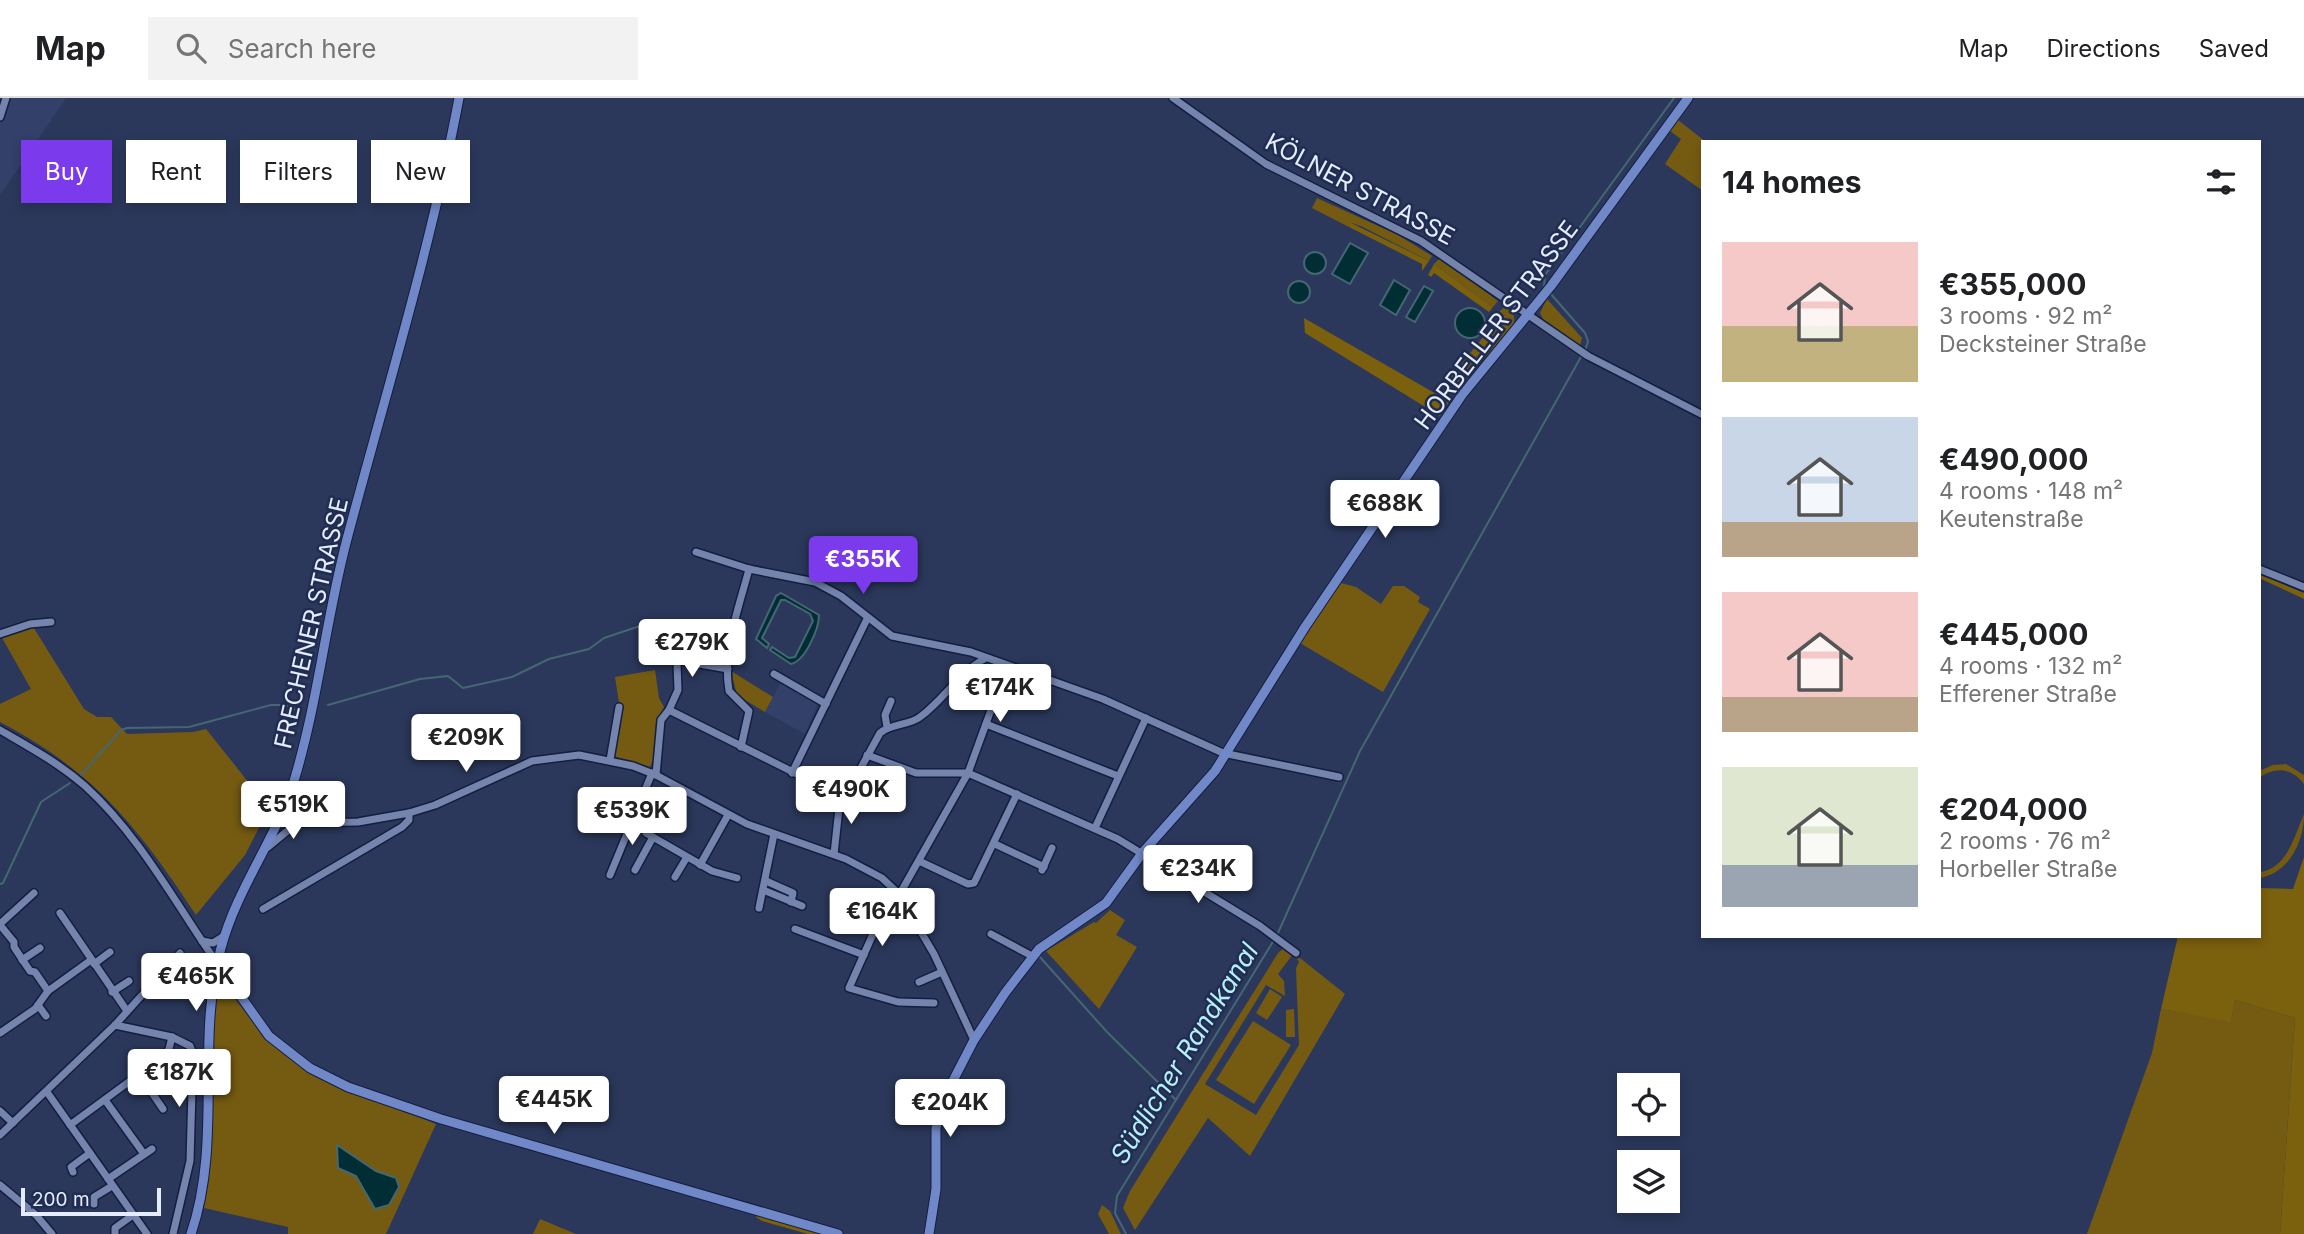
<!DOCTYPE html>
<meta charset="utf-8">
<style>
body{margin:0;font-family:Inter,sans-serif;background:#f2f2f2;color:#202124;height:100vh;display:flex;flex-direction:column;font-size:26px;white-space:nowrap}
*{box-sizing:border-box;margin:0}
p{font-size:23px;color:#757577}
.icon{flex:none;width:38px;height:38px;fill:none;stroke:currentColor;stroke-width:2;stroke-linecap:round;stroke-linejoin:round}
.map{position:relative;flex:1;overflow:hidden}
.side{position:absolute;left:1701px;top:42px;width:560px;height:798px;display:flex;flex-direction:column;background:#fff;border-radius:0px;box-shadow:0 4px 10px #0003}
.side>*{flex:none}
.top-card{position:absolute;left:21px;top:42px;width:665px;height:63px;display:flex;gap:14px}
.buttons{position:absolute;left:1617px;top:975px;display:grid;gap:14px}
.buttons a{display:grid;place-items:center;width:63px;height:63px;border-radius:0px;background:#fff;box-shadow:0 4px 10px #0003;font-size:35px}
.scale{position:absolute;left:21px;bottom:18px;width:140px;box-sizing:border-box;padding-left:7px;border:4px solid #e4ecfe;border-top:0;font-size:19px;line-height:24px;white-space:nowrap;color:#e4ecfe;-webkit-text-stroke:5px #212d50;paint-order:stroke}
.price{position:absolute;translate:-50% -60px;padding:0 16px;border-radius:7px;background:#fff;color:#222;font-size:23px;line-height:46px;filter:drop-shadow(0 2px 4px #0008)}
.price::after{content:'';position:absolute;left:50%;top:42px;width:21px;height:16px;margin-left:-10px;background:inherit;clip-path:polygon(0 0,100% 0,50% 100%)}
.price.active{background:#7c3aed;color:#fff}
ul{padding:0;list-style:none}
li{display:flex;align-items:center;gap:21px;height:175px;padding:0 21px}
li span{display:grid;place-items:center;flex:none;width:196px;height:140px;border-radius:0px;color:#555}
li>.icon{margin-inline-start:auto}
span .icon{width:84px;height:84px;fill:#fffc;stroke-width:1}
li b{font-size:30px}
h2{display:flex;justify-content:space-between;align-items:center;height:84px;padding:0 21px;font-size:30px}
.chip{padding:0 24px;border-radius:0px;background:#fff;box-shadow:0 4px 10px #0003;font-size:24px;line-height:63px}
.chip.active{background:#7c3aed;color:#fff}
header{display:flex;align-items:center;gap:42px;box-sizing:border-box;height:98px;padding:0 35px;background:#fff;border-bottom:2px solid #e0e0e0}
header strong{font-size:33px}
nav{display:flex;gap:38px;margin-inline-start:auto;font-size:24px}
.search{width:490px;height:63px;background:#f2f2f2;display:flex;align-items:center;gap:18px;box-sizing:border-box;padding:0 24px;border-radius:0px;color:#757577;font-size:26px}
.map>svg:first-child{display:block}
.built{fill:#32406a}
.green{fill:#755b12}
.forest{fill:#7b600d}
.water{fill:#002e34;stroke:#446771;stroke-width:2}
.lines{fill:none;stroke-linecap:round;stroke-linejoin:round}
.stream{stroke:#446771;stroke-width:2}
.minor-casing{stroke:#131e40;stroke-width:10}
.major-casing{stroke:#131e40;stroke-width:11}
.minor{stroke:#7484ad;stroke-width:7}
.major{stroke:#7188c8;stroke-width:9}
.labels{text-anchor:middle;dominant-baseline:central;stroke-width:5;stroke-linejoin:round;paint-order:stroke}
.street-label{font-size:24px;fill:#e4ecfe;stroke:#212d50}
.water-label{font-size:26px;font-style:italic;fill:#b4f0f9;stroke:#212d50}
</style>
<header>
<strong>Map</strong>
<div class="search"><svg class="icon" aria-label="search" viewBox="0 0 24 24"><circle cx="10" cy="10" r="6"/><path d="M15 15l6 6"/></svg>Search here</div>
<nav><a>Map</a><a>Directions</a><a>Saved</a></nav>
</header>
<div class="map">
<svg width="2304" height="1136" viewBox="0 0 2304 1136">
<rect width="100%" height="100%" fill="#2b385b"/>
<g class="built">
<polygon points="0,0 66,0 0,97"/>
<polygon points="781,584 818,605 805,636 765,614"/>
</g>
<g class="green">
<polygon points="1678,22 1706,44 1703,44 1703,93 1665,66 1681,41 1670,33"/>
<polygon points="1317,100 1398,137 1432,158 1429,163 1363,129 1352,125 1349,129 1312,110"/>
<polygon points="1440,160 1498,203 1493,209 1434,166"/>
<polygon points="1547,201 1582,240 1580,248 1544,223 1540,215"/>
<polygon points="1505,208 1514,218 1514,225 1458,293 1509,227 1502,211"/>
<polygon points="1341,485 1356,489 1381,506 1393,488 1404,488 1420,499 1418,504 1430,511 1383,594 1300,545"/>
<path d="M32,527L84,611L97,619H111L127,636L193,634L206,631L269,710L245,757L196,817C138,729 95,674 0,624V606L31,591L1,538Z"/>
<polygon points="655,572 659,600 664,609 657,622 656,654 650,669 614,658 620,611 615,579"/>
<polygon points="731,573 773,599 765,614 737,597"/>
<path d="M2286,666L2304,677V686C2292,670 2275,668 2259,680V673L2273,667Z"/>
<path d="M2304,716C2304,744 2289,775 2259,780V774C2287,771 2294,739 2304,716Z"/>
<polygon points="1110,812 1125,822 1116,837 1137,849 1099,911 1046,853 1094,824 1096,825"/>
<polygon points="1284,850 1293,856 1278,876 1284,883 1285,898 1266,887 1205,986 1256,1017 1299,947 1296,870 1299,864 1297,861 1300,860 1345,896 1250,1058 1208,1020 1135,1132 1123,1110 1130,1093 1278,855"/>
<polygon points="1270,891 1282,899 1267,922 1256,915"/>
<path d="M222,892L231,895C291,979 345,991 436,1026L386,1136H288V1129L204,1110C217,1039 209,969 216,898Z"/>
<polygon points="2235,902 2295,920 2280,1136 2087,1136 2152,955 2161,911 2231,923"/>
<polygon points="1294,911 1295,939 1286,939 1286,912"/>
<polygon points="1253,923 1291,947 1254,1006 1216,982"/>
<polygon points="1102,1107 1110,1113 1121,1136 1109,1136 1098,1116"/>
<polygon points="540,1121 576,1136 533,1136"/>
</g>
<g class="forest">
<polygon points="1351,125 1429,163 1422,173 1422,166 1349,129"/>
<polygon points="1434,166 1493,209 1489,214 1434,175 1431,179 1428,177"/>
<polygon points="1502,211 1509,227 1458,293 1453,290 1455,286 1448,282 1498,221 1495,219"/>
<polygon points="1304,220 1438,297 1440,295 1452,299 1440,318 1305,235"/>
<polygon points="2259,476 2304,495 2304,501 2259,480"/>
<polygon points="2304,759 2304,1136 2280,1136 2295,920 2235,902 2231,924 2161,911 2178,838 2259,838 2259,790 2293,791"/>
<polygon points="758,1117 828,1136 808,1136 762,1123 756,1119"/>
</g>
<g class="water">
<polygon points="1350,145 1368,155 1350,186 1332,176"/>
<circle cx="1315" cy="165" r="11"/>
<polygon points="1394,182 1410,192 1396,217 1380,207"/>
<circle cx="1299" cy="194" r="11"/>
<polygon points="1424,188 1433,193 1415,224 1406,219"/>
<circle cx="1470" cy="225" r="15"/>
<path d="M781,495L819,517C819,531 805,563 791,566L770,552L772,549L789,560L795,559L813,523L810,516L785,502H781L762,540L769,546L767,550L756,541L776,498Z"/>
<polygon points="337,1047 376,1073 396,1080 399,1089 389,1107 375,1111 356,1078 338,1070"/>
</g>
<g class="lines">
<g class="stream">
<polyline points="1544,188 1545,177 1674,0"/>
<polyline points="1550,195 1585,235 1588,243 1585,253"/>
<polyline points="735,535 742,539"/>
<polyline points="328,607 420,581 448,578 463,590 512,579 549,561 589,551 604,540 646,526 671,526 685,533 728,536"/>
<polyline points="81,677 121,632 127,630 189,629 271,607 285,607 299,613"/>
<polyline points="0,786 3,785 41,704 70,685"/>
<polyline points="1277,837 1360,653 1582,257"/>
<polyline points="1039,858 1107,934 1175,1001"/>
<polyline points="1126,1136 1115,1115 1117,1098 1274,842"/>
</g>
<g class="minor-casing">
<g id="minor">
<polyline points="1173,0 1266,66 1421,143 1588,258 1703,317"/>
<polyline points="0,19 6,0"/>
<polyline points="696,454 749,471 815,484 841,498 892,538 971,554 1103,601 1223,655 1339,679"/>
<polyline points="2259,471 2304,489"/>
<polyline points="0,536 30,526 51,524"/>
<polyline points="677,560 730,558"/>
<polyline points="677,562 728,571"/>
<polyline points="774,576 826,606"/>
<polyline points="669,612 678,592 676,538"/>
<polyline points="986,626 1118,678"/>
<polyline points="887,629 885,617 891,603"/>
<path d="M0,632C29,649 59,665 85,688C140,738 175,805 217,865"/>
<path d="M741,649L749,613L729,593C722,552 739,510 749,471"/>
<polyline points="867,657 916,675 968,675 1118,741 1260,828 1296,855"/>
<polyline points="610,662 619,609"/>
<polyline points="792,675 867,521"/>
<polyline points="656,677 661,622 669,612 825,690 840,701"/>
<polyline points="289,696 296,712 316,723"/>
<path d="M840,701L846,697L880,635C892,625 908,628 920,619C944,602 959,574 986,560"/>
<polyline points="282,716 305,721"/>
<polyline points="1095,730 1146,620"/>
<polyline points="646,735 712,773 737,780"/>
<polyline points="995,746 1044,769"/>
<polyline points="268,749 297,725 358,724 409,715 435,707 532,663 579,657 633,668 656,677 747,726 846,761 882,780 898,795 934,856 974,942"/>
<polyline points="834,756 840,701"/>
<polyline points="919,763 968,786 974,785 1017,696"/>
<polyline points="700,767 728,717"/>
<polyline points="635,772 653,739"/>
<polyline points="1042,772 1052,750"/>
<polyline points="610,777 652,675"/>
<polyline points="675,779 687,759"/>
<polyline points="766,783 793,795 791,804"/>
<polyline points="763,792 802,808"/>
<polyline points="759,810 774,736"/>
<polyline points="263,811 402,729 409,722 409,715"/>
<polyline points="60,815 127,913"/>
<polyline points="0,826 34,795"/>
<polyline points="0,827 14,844 14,849 30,873 35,874 48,893 91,862"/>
<polyline points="795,831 864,857"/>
<polyline points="991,836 1032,858"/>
<polyline points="202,843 213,845 224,838"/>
<polyline points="22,862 40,850"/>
<polyline points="94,866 110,854"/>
<polyline points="919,884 942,874"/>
<polyline points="112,894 129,883"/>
<polyline points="934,905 898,904 849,890 885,809 902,792 968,675 1007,568"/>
<polyline points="38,907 46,918"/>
<polyline points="115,927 172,939 190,948 193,956 190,1063 173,1136"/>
<polyline points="0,935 35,911 48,893"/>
<polyline points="139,976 163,1011"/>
<polyline points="47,994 147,1136"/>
<polyline points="105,1002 144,1056"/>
<polyline points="0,1013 13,1025"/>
<polyline points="70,1027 164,958 169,951 172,939"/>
<polyline points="0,1037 115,927 180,855"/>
<polyline points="73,1074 71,1069 90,1055"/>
<polyline points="108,1081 152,1051"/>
<polyline points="0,1087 36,1117 52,1136"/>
<polyline points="94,1106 94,1099 112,1088"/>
<polyline points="115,1136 115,1130 133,1117"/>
</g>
</g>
<g class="major-casing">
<g id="major">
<polyline points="217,865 269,938 310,970 348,989 441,1021 838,1136"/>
<path d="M191,1136C223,1041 195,944 221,850C237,790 276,741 294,683C318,604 326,520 347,441C386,294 431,149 459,0"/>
<polyline points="929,1136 936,1091 936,1030 941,1006 974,942 1005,895 1039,851 1106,805 1143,754 1215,673 1305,529 1462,297 1551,188 1688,0"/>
</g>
</g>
<use href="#minor" class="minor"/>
<use href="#major" class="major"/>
</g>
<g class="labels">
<g class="street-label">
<text transform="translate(1360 91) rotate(28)">KÖLNER STRASSE</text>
<text transform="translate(1496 227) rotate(-53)">HORBELLER STRASSE</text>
<text transform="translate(311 525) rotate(-77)">FRECHENER STRASSE</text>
</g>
<g class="water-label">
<text transform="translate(1184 955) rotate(-58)">Südlicher Randkanal</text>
</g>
</g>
</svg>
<div class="buttons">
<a><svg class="icon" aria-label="locate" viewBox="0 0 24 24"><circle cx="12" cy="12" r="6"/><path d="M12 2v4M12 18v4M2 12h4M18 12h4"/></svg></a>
<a><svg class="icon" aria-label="layers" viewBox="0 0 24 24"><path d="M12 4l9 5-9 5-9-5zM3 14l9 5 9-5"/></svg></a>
</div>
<div class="scale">200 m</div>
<b class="price" style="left:1385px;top:442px">€688K</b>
<b class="price active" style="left:863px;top:498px">€355K</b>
<b class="price" style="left:692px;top:581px">€279K</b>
<b class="price" style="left:1000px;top:626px">€174K</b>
<b class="price" style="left:466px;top:676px">€209K</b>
<b class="price" style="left:851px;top:728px">€490K</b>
<b class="price" style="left:293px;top:743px">€519K</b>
<b class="price" style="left:632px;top:749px">€539K</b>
<b class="price" style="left:1198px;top:807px">€234K</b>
<b class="price" style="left:882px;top:850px">€164K</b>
<b class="price" style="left:196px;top:915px">€465K</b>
<b class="price" style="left:179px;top:1011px">€187K</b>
<b class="price" style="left:554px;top:1038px">€445K</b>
<b class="price" style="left:950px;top:1041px">€204K</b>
<div class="top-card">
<a class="chip active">Buy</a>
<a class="chip">Rent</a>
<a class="chip">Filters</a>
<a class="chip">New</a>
</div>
<section class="side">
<h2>14 homes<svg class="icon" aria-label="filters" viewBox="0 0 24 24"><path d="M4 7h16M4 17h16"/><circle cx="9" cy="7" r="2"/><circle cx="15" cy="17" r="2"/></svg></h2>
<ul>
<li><span style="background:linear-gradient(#f6c9c9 60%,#c2b280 0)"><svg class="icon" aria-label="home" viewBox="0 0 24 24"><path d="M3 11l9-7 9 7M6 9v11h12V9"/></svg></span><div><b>€355,000</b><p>3 rooms · 92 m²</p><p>Decksteiner Straße</p></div></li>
<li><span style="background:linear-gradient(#c9d6e8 75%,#b9a48a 0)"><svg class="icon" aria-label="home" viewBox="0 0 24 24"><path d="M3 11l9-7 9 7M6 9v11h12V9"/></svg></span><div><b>€490,000</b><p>4 rooms · 148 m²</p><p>Keutenstraße</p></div></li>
<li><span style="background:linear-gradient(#f6c9c9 75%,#b9a48a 0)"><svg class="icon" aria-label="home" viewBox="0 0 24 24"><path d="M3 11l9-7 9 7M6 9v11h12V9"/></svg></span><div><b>€445,000</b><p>4 rooms · 132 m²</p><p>Efferener Straße</p></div></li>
<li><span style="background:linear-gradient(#dfe7d0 70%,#9aa5b1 0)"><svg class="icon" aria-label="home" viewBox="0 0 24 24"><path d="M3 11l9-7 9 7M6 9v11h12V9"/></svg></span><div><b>€204,000</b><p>2 rooms · 76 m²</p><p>Horbeller Straße</p></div></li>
</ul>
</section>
</div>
